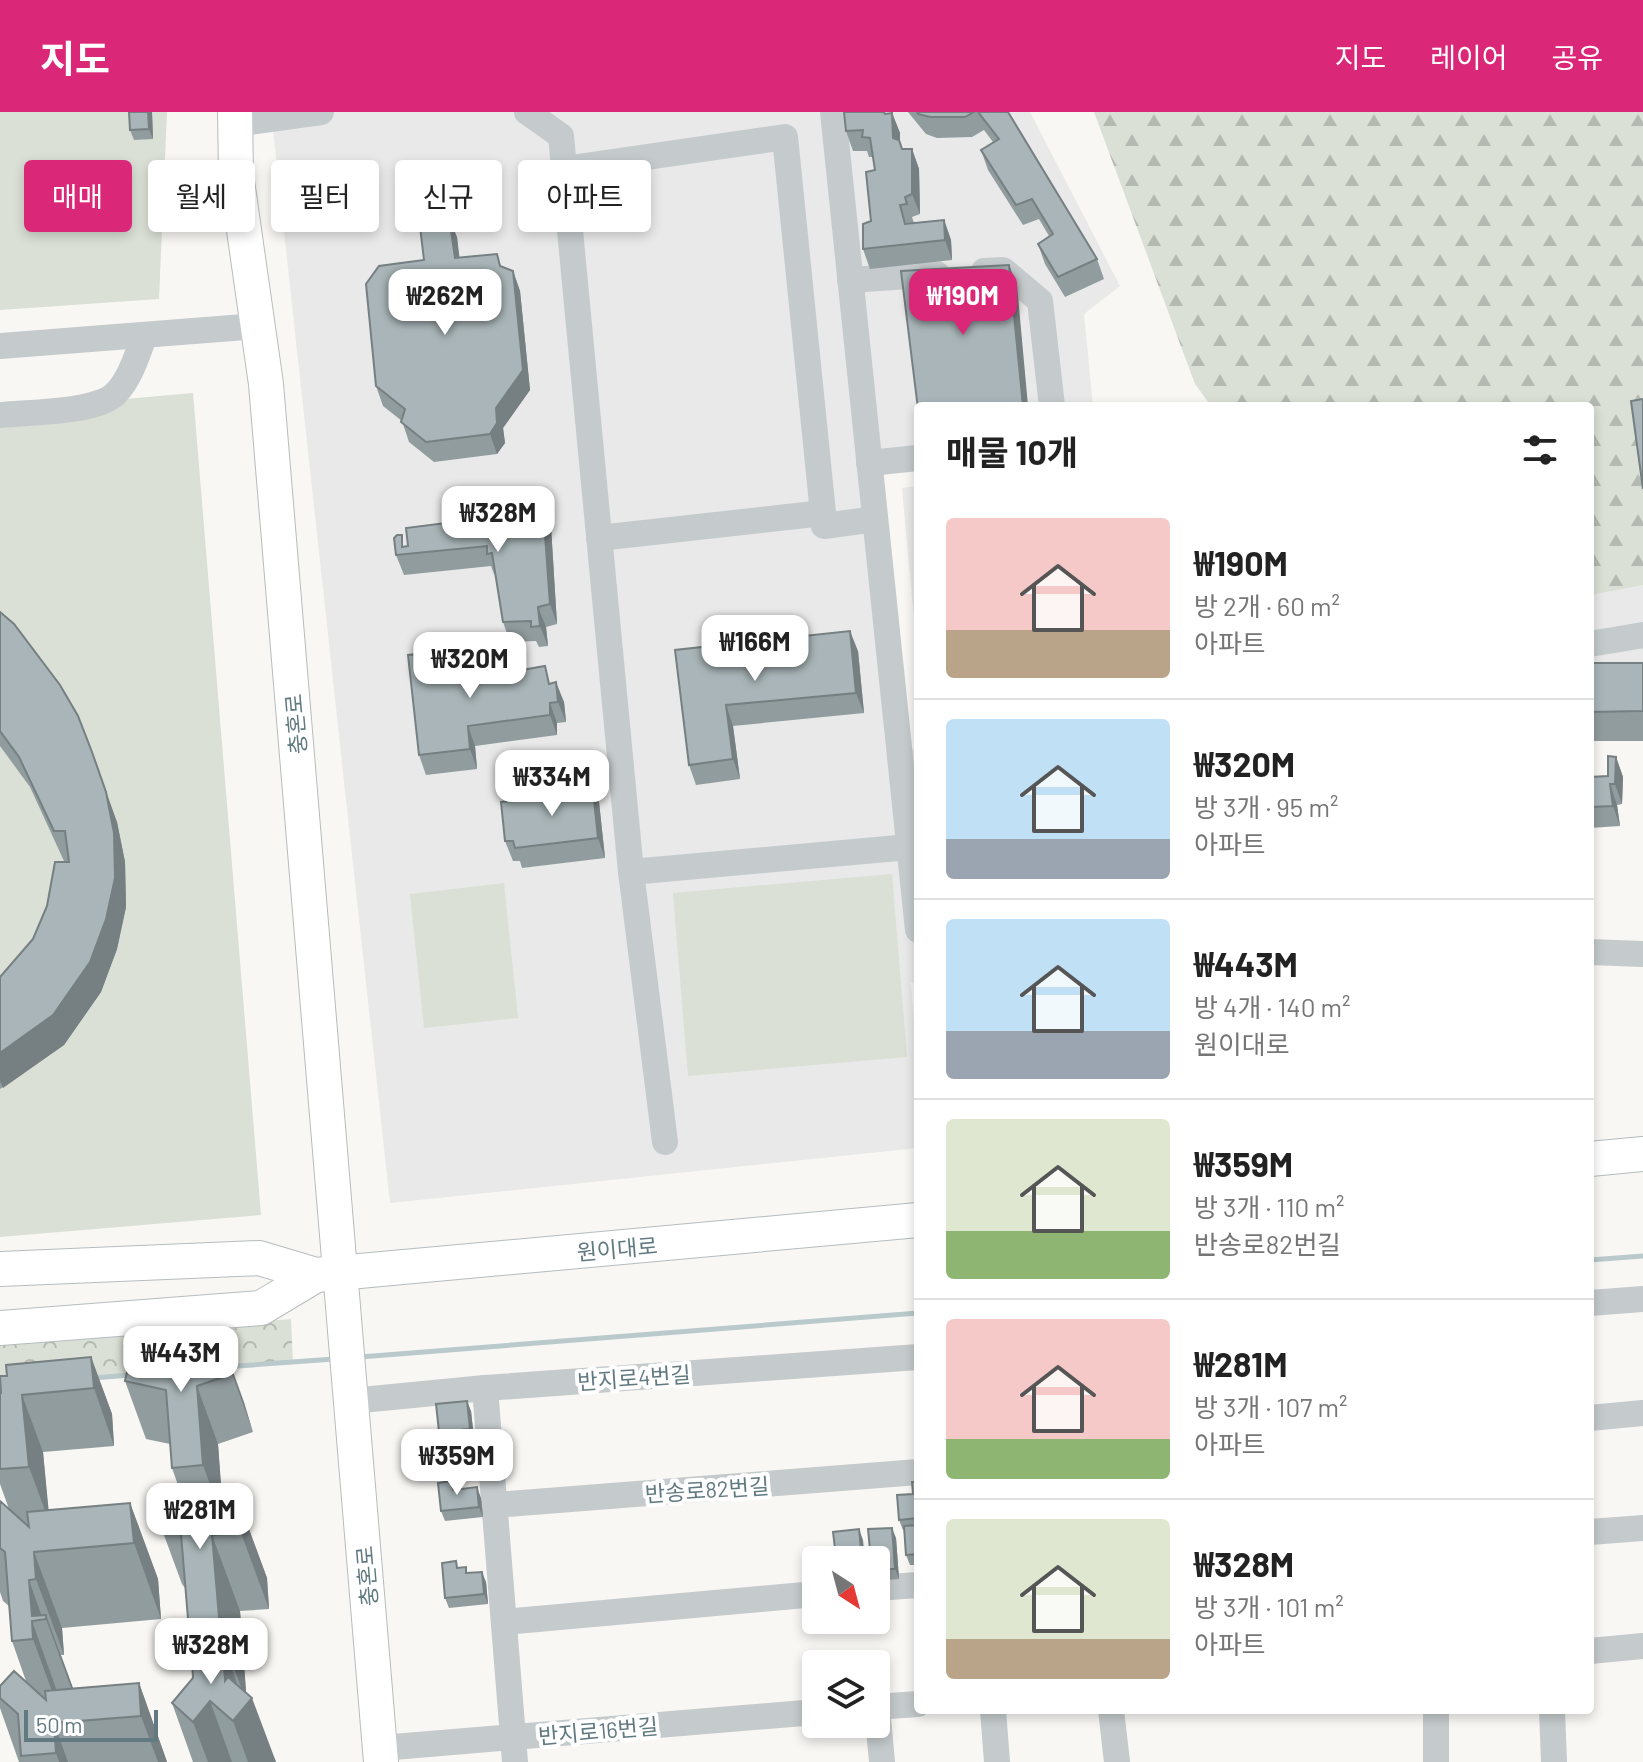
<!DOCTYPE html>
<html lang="ko">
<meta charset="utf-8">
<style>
body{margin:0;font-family:Barlow,"Noto Sans KR",sans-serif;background:#f2f2f2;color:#222;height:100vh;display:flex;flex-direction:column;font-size:30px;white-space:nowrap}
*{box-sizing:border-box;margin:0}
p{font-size:26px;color:#767676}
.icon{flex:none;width:44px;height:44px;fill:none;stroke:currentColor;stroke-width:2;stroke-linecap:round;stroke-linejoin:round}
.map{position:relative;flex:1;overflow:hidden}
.details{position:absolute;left:914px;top:290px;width:680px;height:1312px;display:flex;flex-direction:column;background:#fff;border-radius:8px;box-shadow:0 4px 12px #0003}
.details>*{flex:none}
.guide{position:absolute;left:24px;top:48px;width:760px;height:72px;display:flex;gap:16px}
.needle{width:52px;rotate:144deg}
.buttons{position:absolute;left:802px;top:1434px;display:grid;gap:16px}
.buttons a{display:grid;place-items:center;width:88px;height:88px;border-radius:8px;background:#fff;box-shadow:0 4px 12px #0003;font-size:40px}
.scale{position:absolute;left:24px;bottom:20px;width:134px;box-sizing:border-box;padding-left:8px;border:4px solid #617981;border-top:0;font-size:22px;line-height:28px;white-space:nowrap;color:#617981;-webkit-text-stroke:6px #fff;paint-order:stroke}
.price{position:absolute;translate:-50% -68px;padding:0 18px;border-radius:16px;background:#fff;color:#222;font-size:26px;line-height:52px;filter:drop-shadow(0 2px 4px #0008)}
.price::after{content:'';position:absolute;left:50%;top:48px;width:24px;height:18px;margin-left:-12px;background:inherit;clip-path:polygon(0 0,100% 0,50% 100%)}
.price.on{background:#db2777;color:#fff}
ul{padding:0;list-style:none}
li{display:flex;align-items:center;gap:24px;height:200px;padding:0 32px}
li+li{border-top:2px solid #e0e0e0}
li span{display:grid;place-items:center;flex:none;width:224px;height:160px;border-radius:8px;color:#555}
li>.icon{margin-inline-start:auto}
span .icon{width:96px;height:96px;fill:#fffc;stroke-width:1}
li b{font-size:34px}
h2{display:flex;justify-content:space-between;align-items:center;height:96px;padding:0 32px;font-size:34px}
.tag{padding:0 28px;border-radius:8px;background:#fff;box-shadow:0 4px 12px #0003;font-size:28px;line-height:72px}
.tag.on{background:#db2777;color:#fff}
header{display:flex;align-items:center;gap:48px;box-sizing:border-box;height:112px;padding:0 40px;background:#db2777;color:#fff}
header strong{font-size:38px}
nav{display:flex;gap:44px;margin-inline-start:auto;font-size:28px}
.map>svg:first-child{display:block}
.built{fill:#e8e9e8}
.forest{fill:url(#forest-firs)}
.park{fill:url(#park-crowns)}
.garden{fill:#dae0d5}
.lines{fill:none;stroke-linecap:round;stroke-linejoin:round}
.stream{stroke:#bacacc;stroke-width:5}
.major-casing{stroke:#b6bcbe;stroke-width:36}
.minor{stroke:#c5cacc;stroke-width:26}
.major{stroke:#fff;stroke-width:34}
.wall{fill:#919c9e}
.shaded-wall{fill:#767f81}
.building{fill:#a9b5b8;stroke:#767f81;stroke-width:2}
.labels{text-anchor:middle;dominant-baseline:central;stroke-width:8;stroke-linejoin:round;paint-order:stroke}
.street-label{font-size:22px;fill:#617981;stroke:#fff}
</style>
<header>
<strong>지도</strong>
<nav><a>지도</a><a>레이어</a><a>공유</a></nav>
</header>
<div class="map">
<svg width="1643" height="1650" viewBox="0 0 1643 1650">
<defs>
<pattern id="forest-firs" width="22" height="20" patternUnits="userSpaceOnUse" patternTransform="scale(2)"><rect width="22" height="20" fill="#dae0d5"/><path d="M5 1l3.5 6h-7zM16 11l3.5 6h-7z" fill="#b4bab2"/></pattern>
<pattern id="park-crowns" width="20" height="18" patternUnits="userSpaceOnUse" patternTransform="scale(2)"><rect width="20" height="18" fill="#dae0d5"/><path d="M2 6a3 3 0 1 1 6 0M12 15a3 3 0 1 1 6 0" fill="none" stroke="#b4bab2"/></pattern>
</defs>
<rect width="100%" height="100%" fill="#f8f7f4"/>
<g class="built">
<polygon points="271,0 1030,0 1120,174 1084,202 1093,294 918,294 918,357 862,363 886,639 918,637 918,870 911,871 918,964 918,1036 390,1091"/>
<polygon points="918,374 918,550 902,376"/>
<polygon points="1643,455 1643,629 1590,629 1590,463"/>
</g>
<polygon class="forest" points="1094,0 1643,0 1643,473 1590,483 1590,294 1211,294 1195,272"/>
<polygon class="park" points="291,1207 293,1251 0,1275 0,1231"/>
<g class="garden">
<polygon points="0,0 167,0 159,187 0,198"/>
<polygon points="193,281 261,1103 0,1125 0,298"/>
<polygon points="892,762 907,945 688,964 673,781"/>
<polygon points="504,771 518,906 424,916 410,782"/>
</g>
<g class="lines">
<g class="stream">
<polyline points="1590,1148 1643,1144"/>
<polyline points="360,1245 918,1201"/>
<polyline points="224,1255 334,1247"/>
<polyline points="93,1266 131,1263"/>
</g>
<g class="major-casing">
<g id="major">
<polyline points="235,0 236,62 266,272 381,1650"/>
<polyline points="1590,1047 1643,1042"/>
<polyline points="0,1157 259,1146 316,1163 918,1108"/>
<polyline points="0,1216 261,1196 316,1163"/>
</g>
</g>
<g class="minor">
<polyline points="527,0 561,24 631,760 909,735"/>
<polyline points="833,0 918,818"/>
<polyline points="235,12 321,0"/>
<polyline points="564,57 785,25 823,401 599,426"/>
<polyline points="984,159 1003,158 1040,189 1052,294"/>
<polyline points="850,168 937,162"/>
<polyline points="0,234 258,214"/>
<path d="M0,303C27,300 100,301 117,280C131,265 137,242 145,223"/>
<polyline points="869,351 918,346"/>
<polyline points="823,401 824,414 875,407"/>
<polyline points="1590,532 1643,523"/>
<polyline points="631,760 665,1030"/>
<polyline points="1590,840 1643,842"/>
<polyline points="1590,1191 1643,1187"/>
<polyline points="485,1276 515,1650"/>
<polyline points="351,1289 485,1276 918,1245"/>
<polyline points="1590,1306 1643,1301"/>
<polyline points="495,1393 918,1360"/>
<polyline points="1590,1420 1643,1416"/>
<polyline points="876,1476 918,1473"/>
<polyline points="504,1510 816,1482"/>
<polyline points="1590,1539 1643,1534"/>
<polyline points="876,1595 918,1592"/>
<polyline points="877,1595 882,1650"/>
<polyline points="993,1598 997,1650"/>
<polyline points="1111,1598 1117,1650"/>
<polyline points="1436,1598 1436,1650"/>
<polyline points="1552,1598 1554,1650"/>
<polyline points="381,1636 816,1600"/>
</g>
<use href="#major" class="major"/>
</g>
<g class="wall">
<polygon points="129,0 152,0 153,27 134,28 130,18"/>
<polygon points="908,0 1008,0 1097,147 1104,167 1065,185 1045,152 1038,132 1049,124 1039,107 1023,113 988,58 981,38 993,30 984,18 972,25 937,26 926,22"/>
<polygon points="892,1 900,21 900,31 902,37 912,37 919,57 920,102 912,105 914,111 944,108 951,128 952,148 870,157 863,137 871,109 875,58 873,45 869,45 867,39 853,39 846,19 885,2"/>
<polygon points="457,125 459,145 513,159 520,179 530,278 503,316 505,331 497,342 434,350 409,330 402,309 383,294 376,274 424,148"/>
<polygon points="543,395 551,415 557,512 546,515 548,534 539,535 536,529 510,530 503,510 495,462 494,462 491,454 404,463 396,443 406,434 501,404 524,398"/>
<polygon points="0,500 117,710 125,750 126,795 117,837 101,880 64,933 0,977 0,865 33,827 69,750 68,749 64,749 30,675 0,634"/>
<polygon points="675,538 858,539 864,601 733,614 740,667 696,673 689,653"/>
<rect x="1590" y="551" width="53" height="78"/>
<polygon points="466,558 466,568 551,571 564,590 566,610 557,611 557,623 475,634 477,657 426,663 419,643"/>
<polygon points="1616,645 1623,665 1622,692 1617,693 1620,714 1590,716 1590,665 1608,664"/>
<polygon points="556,686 599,690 605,746 522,756 520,749 513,749 505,729"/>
<polygon points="223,1232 253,1320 218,1332 222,1392 239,1390 267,1466 269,1497 240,1499 246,1580 276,1650 193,1650 172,1591 193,1566 194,1534 189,1519 185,1476 182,1472 154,1396 179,1376 172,1356 170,1332 146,1327 125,1269 178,1247"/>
<polygon points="91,1245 112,1302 114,1334 43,1340 48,1398 130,1391 158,1467 161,1507 62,1516 64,1543 61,1543 73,1576 139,1571 167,1650 19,1650 0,1596 0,1574 27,1572 12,1529 9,1494 3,1489 0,1480 0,1389 9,1397 0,1372 0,1281 1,1281 7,1264"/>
<polygon points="471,1299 474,1327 443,1331 439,1320"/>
<polygon points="918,1370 918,1453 910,1453 906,1443 905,1418 903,1418 899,1408"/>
<polygon points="455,1378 481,1386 483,1405 445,1409 441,1399"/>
<polygon points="896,1426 899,1467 887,1468 884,1458 879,1458 876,1448 873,1448 870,1438"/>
<polygon points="456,1449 458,1456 486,1470 488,1492 449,1496 445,1486"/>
</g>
<g class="shaded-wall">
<polygon points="148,0 152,0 153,27 149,17"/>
<polygon points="892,1 900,21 900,31 893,26"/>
<polygon points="912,37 919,57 920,102 912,82"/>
<polygon points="449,105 457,125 462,166 455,146"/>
<polygon points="944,108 951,128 952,148 945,128"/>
<polygon points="1009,153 1017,173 1028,294 1023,294"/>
<polygon points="513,159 520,179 530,278 503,316 505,331 497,342 490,322 496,296"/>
<polygon points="543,395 551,415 557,512 550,492"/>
<polygon points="538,495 546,515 548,534 540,514"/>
<polygon points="850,519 858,539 864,601 856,581"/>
<polygon points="458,538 466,558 467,589 460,569"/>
<polygon points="556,570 564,590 566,610 558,590"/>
<polygon points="550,591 557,611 557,623 550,603"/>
<polygon points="726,593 733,614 740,667 733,647"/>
<polygon points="468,614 475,634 477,657 470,637"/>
<polygon points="92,640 117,710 125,750 126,795 117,837 101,880 64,933 3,976 0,969 0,941 53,903"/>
<polygon points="1616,645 1623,665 1622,692 1615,672"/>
<polygon points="592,669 599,690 605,746 598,726"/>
<polygon points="1610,672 1617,693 1620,714 1613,694"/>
<polygon points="223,1232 244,1290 253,1320 232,1262"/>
<polygon points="91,1245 112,1302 114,1334 94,1276"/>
<polygon points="197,1274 218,1332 224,1411 203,1353"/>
<polygon points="22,1283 43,1340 50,1412 29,1355"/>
<polygon points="467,1289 471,1299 474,1327 470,1317"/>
<polygon points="477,1375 481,1386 483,1405 479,1395"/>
<polygon points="239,1390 267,1466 269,1497 241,1421"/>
<polygon points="130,1391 158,1467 161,1507 134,1431"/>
<polygon points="892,1416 896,1426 899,1467 895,1457"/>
<polygon points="859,1417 863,1428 865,1448 862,1448"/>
<polygon points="212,1423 240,1499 247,1592 252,1586 276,1650 248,1650 233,1609 225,1569 223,1532 245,1594 247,1592 220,1517"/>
<polygon points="34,1440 62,1516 64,1543 36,1467"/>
<polygon points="482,1460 486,1470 488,1492 484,1482"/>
<polygon points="29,1468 43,1508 32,1504"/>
<polygon points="46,1503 74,1579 74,1584 46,1507"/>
<polygon points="32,1509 59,1585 61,1604 33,1527"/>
<polygon points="139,1571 166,1647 167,1650 158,1650 141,1604"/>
<polygon points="210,1589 232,1650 208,1650 193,1610"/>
<polygon points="54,1611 68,1650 59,1650 56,1641"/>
</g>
<g class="building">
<polygon points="129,0 148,0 149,17 130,18"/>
<polygon points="844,0 884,0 885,2 892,1 893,26 899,28 902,37 912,37 912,82 905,85 907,92 900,93 905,112 944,108 945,128 863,137 863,112 871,109 866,60 875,58 870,26 862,25 863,18 846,19"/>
<polygon points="917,0 974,0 965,5 930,5 918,2"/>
<polygon points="978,0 1008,0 1097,147 1058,165 1038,132 1053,122 1032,87 1016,93 981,38 999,27"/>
<polygon points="449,105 455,146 497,142 500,154 513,159 523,258 496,296 497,311 490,322 426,330 401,310 405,297 376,274 366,172 379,154 424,148 419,106"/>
<polygon points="1009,153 1023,294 918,294 918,297 901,159"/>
<polygon points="1643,287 1643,377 1631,289"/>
<polygon points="520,386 522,398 543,395 550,492 538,495 540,514 531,515 531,509 503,510 492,441 487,442 487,434 396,443 394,426 397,423 402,423 402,435 408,434 406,416 501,404 501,389"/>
<polygon points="0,500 14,512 60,573 78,604 92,640 106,680 114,721 115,766 106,807 90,850 53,903 0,941 0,865 33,827 47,794 55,750 69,750 65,719 54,719 19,645 0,619"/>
<polygon points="850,519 856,581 726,593 733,647 689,653 675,538"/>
<polygon points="458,538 460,569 545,554 549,572 556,570 558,590 550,591 550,603 468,614 470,637 419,643 408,543"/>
<polygon points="1590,551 1643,551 1643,599 1590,600"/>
<polygon points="1608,644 1616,645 1615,672 1610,672 1613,694 1590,695 1590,665 1608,664"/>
<polygon points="592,669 598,726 515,736 513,729 505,729 501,690 556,686 553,679 561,680 560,675"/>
<polygon points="223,1232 232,1262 197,1274 203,1353 172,1356 166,1278 125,1269 132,1238 178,1247"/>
<polygon points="91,1245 94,1276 22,1283 29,1355 0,1357 0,1281 1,1281 0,1264 7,1264 6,1253"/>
<polygon points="467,1289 470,1317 439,1320 436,1292"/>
<polygon points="451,1369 453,1378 477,1375 479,1395 441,1399 438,1371"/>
<polygon points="912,1370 918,1370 918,1406 899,1408 897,1383 913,1382"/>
<polygon points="176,1373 206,1402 205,1393 239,1390 241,1421 212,1423 220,1517 189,1519 181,1422 154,1396"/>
<polygon points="0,1389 29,1415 27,1400 130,1391 134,1431 34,1440 36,1467 29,1468 32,1504 46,1503 46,1507 32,1509 33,1527 12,1529 5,1440 0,1436"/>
<polygon points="918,1413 918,1442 906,1443 904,1414"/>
<polygon points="892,1416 895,1457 884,1457 883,1447 875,1448 875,1437 870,1438 868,1417"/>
<polygon points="859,1417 862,1448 842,1448 842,1445 836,1445 833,1420"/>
<polygon points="456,1449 457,1456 466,1455 466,1461 482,1460 484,1482 445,1486 442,1451"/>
<polygon points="223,1532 225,1569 228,1565 252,1586 233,1609 210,1589 193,1610 172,1591 193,1566 191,1534"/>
<polygon points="14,1559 46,1588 45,1579 139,1571 141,1604 54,1611 56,1641 21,1644 18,1602 0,1586 0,1574"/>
</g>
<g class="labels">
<g class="street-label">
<text transform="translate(295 612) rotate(-95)">충혼로</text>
<text transform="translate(617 1136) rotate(-5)">원이대로</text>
<text transform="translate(634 1265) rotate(-4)">반지로4번길</text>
<text transform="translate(707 1377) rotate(-4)">반송로82번길</text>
<text transform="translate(366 1464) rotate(-95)">충혼로</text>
<text transform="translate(598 1618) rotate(-5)">반지로16번길</text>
</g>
</g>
</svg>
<div class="buttons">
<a><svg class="needle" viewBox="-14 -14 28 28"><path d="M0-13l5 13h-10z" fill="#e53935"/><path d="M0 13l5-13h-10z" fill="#767676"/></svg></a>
<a><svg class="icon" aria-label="layers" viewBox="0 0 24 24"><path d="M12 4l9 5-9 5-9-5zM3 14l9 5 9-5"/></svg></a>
</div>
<div class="scale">50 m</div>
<b class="price" style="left:445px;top:225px">₩262M</b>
<b class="price on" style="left:963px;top:225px">₩190M</b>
<b class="price" style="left:498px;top:442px">₩328M</b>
<b class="price" style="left:755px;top:571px">₩166M</b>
<b class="price" style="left:470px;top:588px">₩320M</b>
<b class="price" style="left:552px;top:706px">₩334M</b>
<b class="price" style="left:181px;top:1282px">₩443M</b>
<b class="price" style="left:457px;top:1385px">₩359M</b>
<b class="price" style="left:200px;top:1439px">₩281M</b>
<b class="price" style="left:211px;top:1574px">₩328M</b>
<div class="guide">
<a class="tag on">매매</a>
<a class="tag">월세</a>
<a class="tag">필터</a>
<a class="tag">신규</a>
<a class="tag">아파트</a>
</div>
<section class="details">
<h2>매물 10개<svg class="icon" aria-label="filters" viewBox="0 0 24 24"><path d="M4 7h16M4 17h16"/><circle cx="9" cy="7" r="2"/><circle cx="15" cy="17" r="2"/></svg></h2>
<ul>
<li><span style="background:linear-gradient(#f6c9c9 70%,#b9a48a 0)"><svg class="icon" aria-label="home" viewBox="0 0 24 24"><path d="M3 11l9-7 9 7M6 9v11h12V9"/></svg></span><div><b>₩190M</b><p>방 2개 · 60 m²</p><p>아파트</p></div></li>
<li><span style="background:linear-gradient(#bfe0f5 75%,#9aa5b1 0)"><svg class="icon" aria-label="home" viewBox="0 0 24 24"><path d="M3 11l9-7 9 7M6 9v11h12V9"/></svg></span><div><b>₩320M</b><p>방 3개 · 95 m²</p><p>아파트</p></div></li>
<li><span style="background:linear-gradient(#bfe0f5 70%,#9aa5b1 0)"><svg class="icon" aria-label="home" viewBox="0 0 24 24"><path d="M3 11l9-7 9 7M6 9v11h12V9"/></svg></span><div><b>₩443M</b><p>방 4개 · 140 m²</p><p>원이대로</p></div></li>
<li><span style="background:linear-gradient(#dfe7d0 70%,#8fb573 0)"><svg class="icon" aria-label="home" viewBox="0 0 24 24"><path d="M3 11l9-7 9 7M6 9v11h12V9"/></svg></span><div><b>₩359M</b><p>방 3개 · 110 m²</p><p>반송로82번길</p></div></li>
<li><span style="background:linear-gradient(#f6c9c9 75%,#8fb573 0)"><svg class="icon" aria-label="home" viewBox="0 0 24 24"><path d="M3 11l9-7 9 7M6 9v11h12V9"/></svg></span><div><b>₩281M</b><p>방 3개 · 107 m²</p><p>아파트</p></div></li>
<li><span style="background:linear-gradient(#dfe7d0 75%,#b9a48a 0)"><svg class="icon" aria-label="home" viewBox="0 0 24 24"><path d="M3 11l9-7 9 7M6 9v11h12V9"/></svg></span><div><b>₩328M</b><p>방 3개 · 101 m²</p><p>아파트</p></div></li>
</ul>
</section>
</div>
